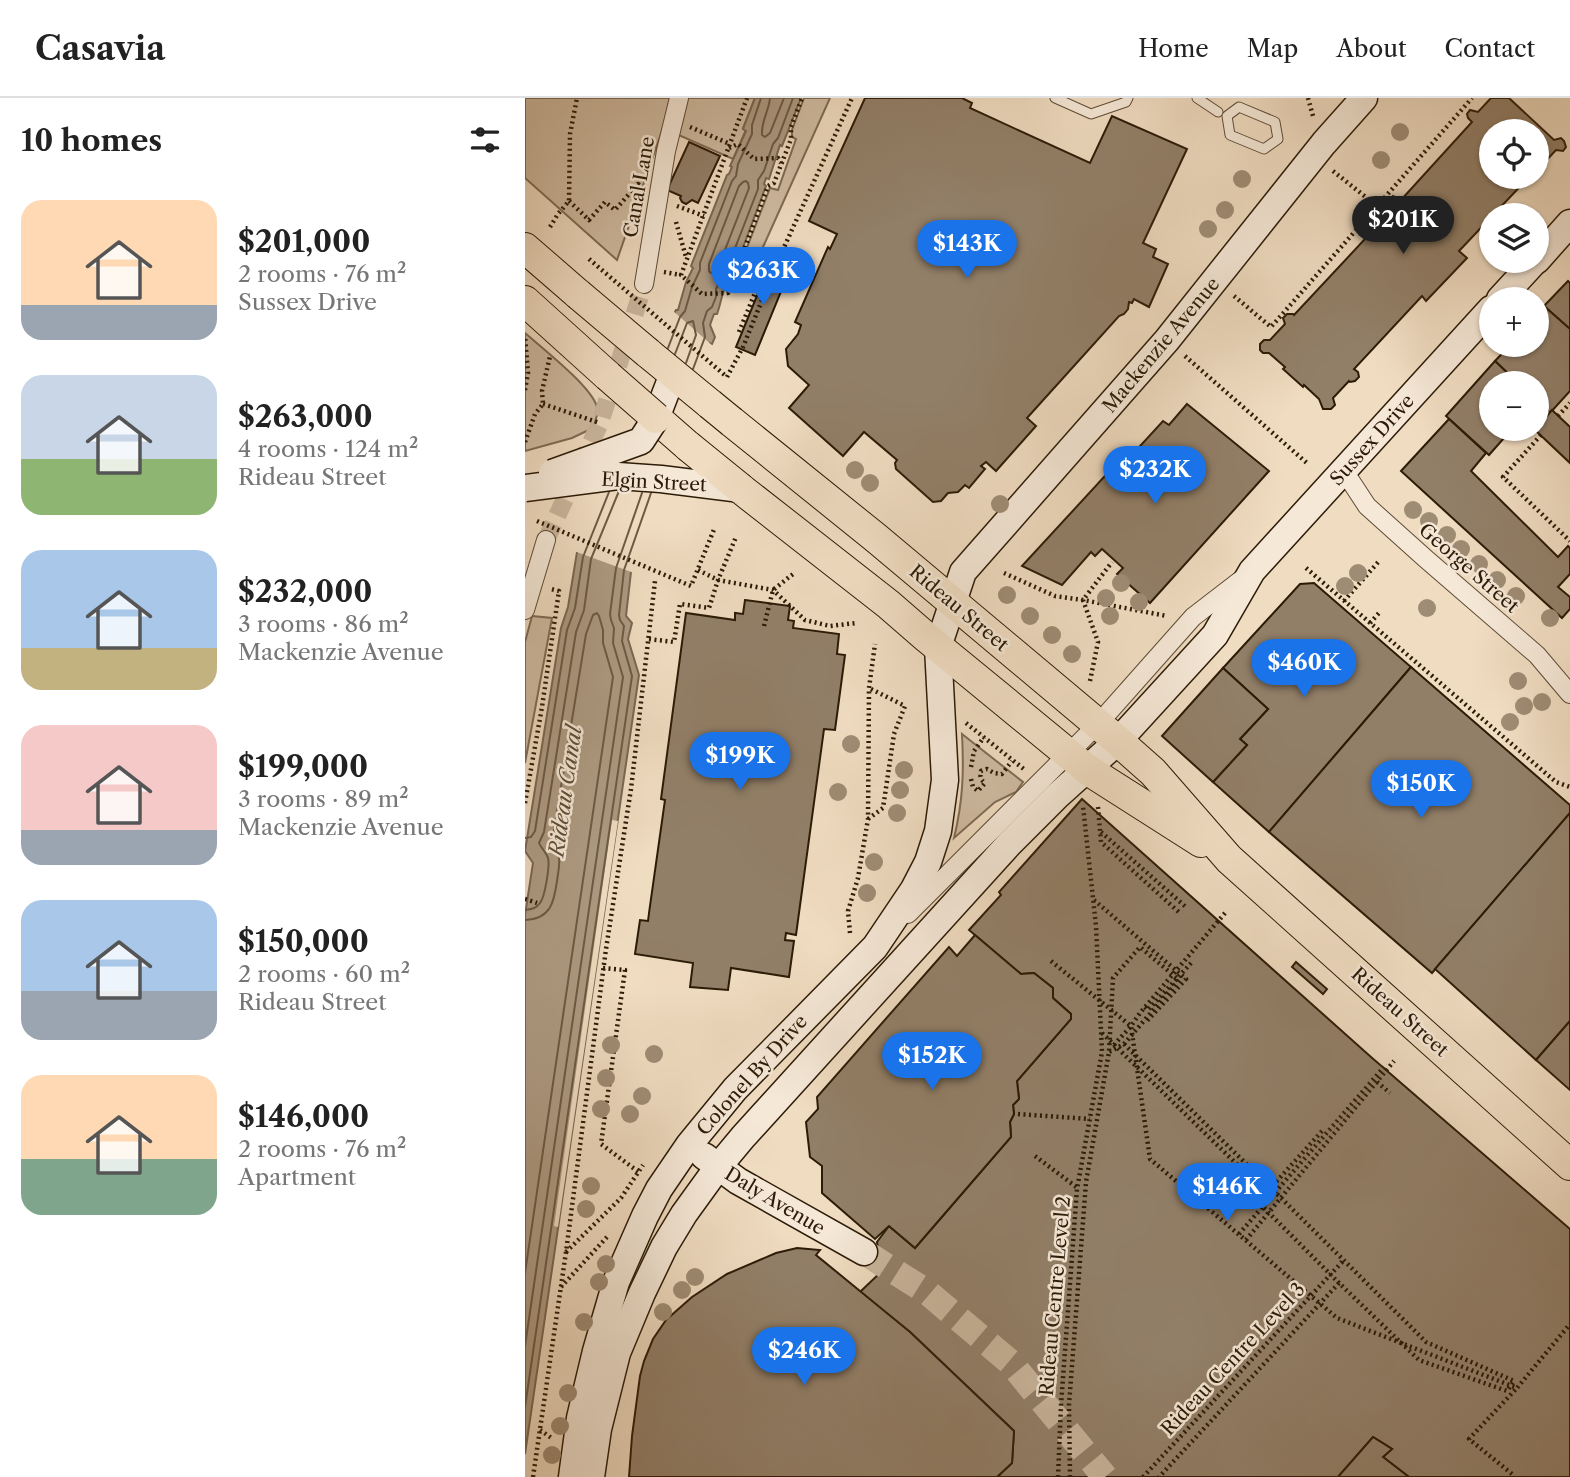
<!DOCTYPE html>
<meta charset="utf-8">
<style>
body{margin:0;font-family:"Libre Caslon Text",serif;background:#f2f2f2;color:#222;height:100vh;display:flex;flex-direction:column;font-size:26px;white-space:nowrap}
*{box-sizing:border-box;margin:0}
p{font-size:23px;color:#767676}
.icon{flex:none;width:38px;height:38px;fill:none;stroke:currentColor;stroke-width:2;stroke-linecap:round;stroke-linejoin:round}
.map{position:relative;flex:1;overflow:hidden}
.drawer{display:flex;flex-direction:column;background:#fff;width:525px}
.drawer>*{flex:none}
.buttons{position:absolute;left:954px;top:21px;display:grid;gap:14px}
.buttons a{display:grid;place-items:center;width:70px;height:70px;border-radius:50%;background:#fff;box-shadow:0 2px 5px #0004;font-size:35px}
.price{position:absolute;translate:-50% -60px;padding:0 16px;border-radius:24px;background:#1a73e8;color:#fff;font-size:23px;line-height:46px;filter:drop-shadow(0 2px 4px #0008)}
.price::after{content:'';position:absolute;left:50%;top:42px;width:21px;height:16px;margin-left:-10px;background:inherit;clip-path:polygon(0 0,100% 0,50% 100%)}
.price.active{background:#222;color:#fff}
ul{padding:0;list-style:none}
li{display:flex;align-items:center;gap:21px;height:175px;padding:0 21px}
li span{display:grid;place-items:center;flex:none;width:196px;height:140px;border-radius:21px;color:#555}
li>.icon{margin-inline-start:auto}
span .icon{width:84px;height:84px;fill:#fffc;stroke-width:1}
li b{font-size:30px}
h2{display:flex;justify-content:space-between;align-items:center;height:84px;padding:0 21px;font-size:30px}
header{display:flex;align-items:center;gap:42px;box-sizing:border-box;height:98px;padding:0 35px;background:#fff;border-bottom:2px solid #e0e0e0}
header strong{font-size:33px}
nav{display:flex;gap:38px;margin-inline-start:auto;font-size:24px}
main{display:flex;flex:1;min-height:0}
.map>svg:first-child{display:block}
.green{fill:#cfbba1;stroke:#7e6b54;stroke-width:2}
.water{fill:#ad9a82;stroke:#796751;stroke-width:2}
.pier{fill:#f0dcc1}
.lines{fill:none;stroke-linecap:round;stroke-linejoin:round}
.shore{stroke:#6c5a44;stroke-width:2}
.building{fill:#927f68;stroke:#2c1b07;stroke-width:2}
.street-tunnel{stroke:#c9b59c;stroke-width:18;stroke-dasharray:18 9;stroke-linecap:butt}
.secondary-tunnel{stroke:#c9b59c;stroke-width:26;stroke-dasharray:26 13;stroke-linecap:butt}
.lane-casing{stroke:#5d4b36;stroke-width:11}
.street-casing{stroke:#5d4b36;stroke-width:20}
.secondary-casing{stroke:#2c1b07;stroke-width:29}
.primary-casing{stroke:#2c1b07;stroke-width:32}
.path{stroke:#2c1b07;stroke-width:4.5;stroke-dasharray:2 3.5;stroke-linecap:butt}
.lane{stroke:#f5e8d7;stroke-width:9}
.street{stroke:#f5e8d7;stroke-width:18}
.secondary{stroke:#f5e8d7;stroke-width:26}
.primary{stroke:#f0dcc1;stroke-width:30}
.secondary-bridge-casing{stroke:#2c1b07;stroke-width:29;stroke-linecap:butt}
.primary-bridge-casing{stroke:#2c1b07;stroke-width:32;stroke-linecap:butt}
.path-bridge{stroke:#2c1b07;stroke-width:4.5;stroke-dasharray:2 3.5;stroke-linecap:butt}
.secondary-bridge{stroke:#f5e8d7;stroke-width:26}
.primary-bridge{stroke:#f0dcc1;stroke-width:30}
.tree{fill:#9f8c74}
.labels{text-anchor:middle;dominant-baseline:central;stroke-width:5;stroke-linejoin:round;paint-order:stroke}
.street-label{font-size:19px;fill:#2c1b07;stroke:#f5e8d7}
.water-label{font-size:21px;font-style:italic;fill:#604e38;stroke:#f5e8d7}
</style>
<header>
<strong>Casavia</strong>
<nav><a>Home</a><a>Map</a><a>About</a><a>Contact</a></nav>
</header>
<main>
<section class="drawer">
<h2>10 homes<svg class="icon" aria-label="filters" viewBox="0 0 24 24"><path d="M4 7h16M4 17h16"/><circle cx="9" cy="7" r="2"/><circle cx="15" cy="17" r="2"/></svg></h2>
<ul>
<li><span style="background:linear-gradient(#ffd9b3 75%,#9aa5b1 0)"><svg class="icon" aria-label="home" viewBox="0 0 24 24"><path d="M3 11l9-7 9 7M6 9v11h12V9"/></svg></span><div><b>$201,000</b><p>2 rooms · 76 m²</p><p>Sussex Drive</p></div></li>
<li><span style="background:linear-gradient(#c9d6e8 60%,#8fb573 0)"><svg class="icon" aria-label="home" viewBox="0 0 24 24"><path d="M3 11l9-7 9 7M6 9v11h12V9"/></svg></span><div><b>$263,000</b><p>4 rooms · 124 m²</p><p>Rideau Street</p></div></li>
<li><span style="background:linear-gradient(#a9c7e8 70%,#c2b280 0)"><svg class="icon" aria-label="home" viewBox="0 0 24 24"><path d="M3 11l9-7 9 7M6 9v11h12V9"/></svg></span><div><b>$232,000</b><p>3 rooms · 86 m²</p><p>Mackenzie Avenue</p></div></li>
<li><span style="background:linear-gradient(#f6c9c9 75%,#9aa5b1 0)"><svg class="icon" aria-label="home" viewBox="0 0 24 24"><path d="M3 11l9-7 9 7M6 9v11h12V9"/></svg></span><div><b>$199,000</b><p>3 rooms · 89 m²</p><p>Mackenzie Avenue</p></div></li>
<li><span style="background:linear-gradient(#a9c7e8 65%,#9aa5b1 0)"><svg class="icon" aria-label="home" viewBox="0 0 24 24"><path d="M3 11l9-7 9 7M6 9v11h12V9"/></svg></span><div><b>$150,000</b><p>2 rooms · 60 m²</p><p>Rideau Street</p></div></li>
<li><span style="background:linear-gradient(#ffd9b3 60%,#7fa58c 0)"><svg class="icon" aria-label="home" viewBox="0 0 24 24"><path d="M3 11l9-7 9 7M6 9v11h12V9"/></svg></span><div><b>$146,000</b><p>2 rooms · 76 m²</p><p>Apartment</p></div></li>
</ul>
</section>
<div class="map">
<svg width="1045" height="1379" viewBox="0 0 1045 1379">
<rect width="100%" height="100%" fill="#f0dcc1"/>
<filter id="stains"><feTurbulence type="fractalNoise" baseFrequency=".00286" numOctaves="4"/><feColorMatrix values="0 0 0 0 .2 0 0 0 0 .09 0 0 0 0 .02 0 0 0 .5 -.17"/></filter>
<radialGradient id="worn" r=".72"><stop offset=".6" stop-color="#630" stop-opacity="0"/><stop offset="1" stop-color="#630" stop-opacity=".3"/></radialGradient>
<g class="green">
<polygon points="0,0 230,0 218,30 221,32 208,61 138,30 92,162 0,80"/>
<polygon points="279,0 305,0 220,189 209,183 245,90 253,92 271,41 267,39 267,32"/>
<path d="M0,235C17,250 67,289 72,309C74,317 70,323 68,330L47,340L0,353Z"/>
<polygon points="7,518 27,520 0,665 0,544"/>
<path d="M437,636L498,684L491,694L470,704L429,740C438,703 439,674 437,636Z"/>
</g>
<path class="water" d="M230,0H276L257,48L255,47L244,81L241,80L239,86L241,88L205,184H202C197,194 196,205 192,216H189L185,227L190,239L187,246L184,245L106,474L101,518L107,525L103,541L114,577L0,1356V817L8,765L0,753L36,530L43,509L52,454L150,214L151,212H153L161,184L168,170L166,168L202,77L204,76L207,69L205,68L221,33L218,31Z"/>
<g class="pier">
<polygon points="147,212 189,249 187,249 109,475 49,453"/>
<polygon points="87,722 93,723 33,1129 29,1128"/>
</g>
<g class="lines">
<g class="shore">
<path d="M245,0C244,13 236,23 237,37L240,39L245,35L259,0"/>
<polygon points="221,83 223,85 224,90 193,170 189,175 186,175 184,173 184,166 214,88 218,84"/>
<polyline points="143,250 155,219 160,213 167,189 175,172 175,165 207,83 211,78 213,66 227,36 227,27 236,0"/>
<polyline points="150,256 162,225 168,223 171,237 161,265"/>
<polyline points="168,271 180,239 178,225 182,213 187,209 191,199 191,191 196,181 200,176 233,91 233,82 239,73 248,46 253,40 268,0"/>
<polyline points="0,740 6,739 10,733 42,532 50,510 58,459 84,394"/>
<path d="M0,812C6,811 11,811 15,805C20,799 25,767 23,760C21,754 16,750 14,745L19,734L51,534L59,512L66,461L94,393"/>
<path d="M0,822C26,821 29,804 32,783C33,775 35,767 34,760C33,754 29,749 27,744L61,536L68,517L72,515L74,518L78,532V545L88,579L0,1175"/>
<polyline points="0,1248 98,579 88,545 89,530 86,522 85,516 91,470 117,395"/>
<polyline points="0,1309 107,578 97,543 99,528 95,522 94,517 99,472 126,395"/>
</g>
</g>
<g class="building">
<polygon points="340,0 437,0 447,5 445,10 565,65 587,18 662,51 618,145 631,151 628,159 643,166 624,209 609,201 607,205 604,204 603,211 599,216 594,218 502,320 511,328 471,373 461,364 456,368 460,371 444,390 440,387 433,394 423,395 416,403 408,404 371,371 370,365 372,362 339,334 318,358 264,310 284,287 263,268 261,251 273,236 276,227 270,224 303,149 305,151 312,136 284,123"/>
<polygon points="966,0 984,0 1029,42 1036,40 1039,43 1041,49 1038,53 1031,52 1015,69 1016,76 1012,80 1007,81 1005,79 1012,79 1012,33 966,33 966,79 1004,79 934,153 942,160 901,203 897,198 829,271 833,274 834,279 830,283 825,284 824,283 808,300 810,307 806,311 798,311 794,301 779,287 778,289 758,271 760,269 744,255 738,255 735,252 735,246 739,242 745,242 760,226 758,220 762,216 768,216 769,217 840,141 836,135 868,98 876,102 947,24 943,20 942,16 945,12 953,14"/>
<polygon points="164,44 195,58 173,105 167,102 161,106 157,104 155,100 156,98 142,92"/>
<polygon points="247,161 266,169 230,257 211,249"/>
<polygon points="1043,183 1045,185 1045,231 1019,208"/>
<polygon points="1019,208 1045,231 1045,293 1025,315 1012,302 1012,285 993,285 970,263 985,247 1012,247 1012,217"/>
<polygon points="970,263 993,285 966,285 966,331 987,331 964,357 921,318"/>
<polygon points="662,306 744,373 625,505 592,476 598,470 577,451 570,458 566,454 537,487 497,468 602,354 606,358 638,323 644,327"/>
<polygon points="1027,312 1045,329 1045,365 1009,331 1012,331 1012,329"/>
<polygon points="924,321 961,355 946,373 1033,459 1043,448 1045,450 1045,476 1033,489 1045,499 1045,511 1037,520 876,373"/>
<polygon points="789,485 886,569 744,734 688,684 722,647 715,641 743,611 698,570 775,486"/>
<polygon points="220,502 265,508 263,522 269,523 268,530 314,536 312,556 320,557 310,632 299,631 271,837 261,835 260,842 269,843 264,879 206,870 203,892 165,889 168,865 110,856 115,822 123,823 124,815 140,702 136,701 161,515 210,522 210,515 218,516"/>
<polygon points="886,569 1045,707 1045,715 907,875 744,734"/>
<polygon points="698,570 743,611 715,641 722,647 688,684 637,638"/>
<polygon points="557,701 846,959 1045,1131 1045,1379 884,1379 858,1359 867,1351 848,1339 813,1379 472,1379 487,1365 489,1333 385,1234 335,1194 356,1174 352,1144 364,1128 390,1150 486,1039 485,1024 489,1016 488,1007 494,1001 492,983 546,921 546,916 528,900 528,890 509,875 496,876 444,832 476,797 474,794"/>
<polygon points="1045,715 1045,923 1011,962 910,871"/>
<polygon points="450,837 496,876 509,875 528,890 528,900 546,916 546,921 492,983 494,1001 488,1007 489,1016 485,1024 486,1039 390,1150 364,1128 350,1141 297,1095 297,1068 285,1059 281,1024 293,1011 292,999 424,849 432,858"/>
<polygon points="771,864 802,891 798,896 767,869"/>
<polygon points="1045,923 1045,992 1011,962"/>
<polygon points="272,1150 295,1152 291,1157 385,1234 489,1333 487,1365 472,1379 104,1379 107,1338 115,1278 119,1263 128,1241 141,1222 167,1199 202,1176 251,1155"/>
<polygon points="848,1339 867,1351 858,1359 884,1379 813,1379"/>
</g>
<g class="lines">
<polyline class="street-tunnel" points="21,442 75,325 119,186"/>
<polyline class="secondary-tunnel" points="339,1154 402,1194 485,1264 580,1379"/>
<g class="lane-casing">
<g id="lane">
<polyline points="530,0 566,16 601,4 603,0"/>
<polyline points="672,0 693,14"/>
<polygon points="714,9 750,24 753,41 739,51 705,37 702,18"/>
</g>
</g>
<g class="street-casing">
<g id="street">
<polyline points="119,186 141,53 154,0"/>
<polyline points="819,373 842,408 901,461 1012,557 1045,596"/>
<polyline points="0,512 21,442"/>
<polyline points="383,816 573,626 668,519 716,482"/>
</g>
</g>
<g class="secondary-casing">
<g id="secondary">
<polyline points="1012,162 1045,125"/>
<polyline points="975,201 1010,163"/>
<polyline points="131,320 148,276"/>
<polyline points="179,1058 213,1083 339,1154"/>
<polyline points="47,1379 55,1320 71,1253 91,1184 120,1118 134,1091 164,1047 210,991 350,849 389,791 403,764 413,733 420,682 413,549 438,474 642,242 799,45 839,0"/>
<polyline points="66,1379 73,1331 92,1255 117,1195 139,1149 159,1116 193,1069 218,1039 484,746 532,698 593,643 690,537 727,473 966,211"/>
</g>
</g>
<g class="primary-casing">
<g id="primary">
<polyline points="0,150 53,196"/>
<polyline points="0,203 83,278"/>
<polyline points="123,255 185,306"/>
<polyline points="131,320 163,348"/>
<polyline points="207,324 351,440 593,643 628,674 704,761 1045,1067"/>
<polyline points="216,391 363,506 401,539 563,672 676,744"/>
</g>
</g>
<g class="path">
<polyline points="222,0 156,177 177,196 203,195 243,88 249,85 266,41 266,29 277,0"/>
<polyline points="783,0 788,18"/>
<polyline points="165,29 205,46"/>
<polyline points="204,50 213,46 229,61 253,60 256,65"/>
<polyline points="808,73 852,108"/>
<polyline points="44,103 64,122 80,104 90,112 113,86 117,89"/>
<polyline points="152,108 179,118"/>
<polyline points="151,124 161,159"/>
<polyline points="25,129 33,116 44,103 45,36 52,0"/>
<polyline points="139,174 156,177"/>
<polyline points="709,198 746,229 947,0"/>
<polyline points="214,234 239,173 247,176"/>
<polyline points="660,258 783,366"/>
<polyline points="202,279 218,249 255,158 327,0"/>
<polyline points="0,292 3,275 0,238"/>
<polyline points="18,306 75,325"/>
<polyline points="1033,318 1045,305"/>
<polyline points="1016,337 978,379 1045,443"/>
<polyline points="0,344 10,316 18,306 17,293 25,258"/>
<polyline points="781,470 1031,684 1045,689"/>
<polyline points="173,472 193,482 248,492 280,522 305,528 331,525"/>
<polyline points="479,475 530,498 558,502 642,518"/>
<polyline points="819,503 855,462"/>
<polyline points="845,525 854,515"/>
<polyline points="239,528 248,492 268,476"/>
<polyline points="124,541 149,544 155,506 184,510 193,482 211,439"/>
<polyline points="565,583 573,544 558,502 587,464"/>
<polyline points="441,625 500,672"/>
<polyline points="446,669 449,653 459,639"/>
<path d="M446,681L448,689L453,693L460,685C455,681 455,679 456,673L462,671L469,675L477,676L487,663"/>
<polyline points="0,705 17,609 34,493 26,491"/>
<polyline points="573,709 576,744 656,816"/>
<polyline points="343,721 358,710 369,636 380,608 344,590"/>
<polyline points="576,734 662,810"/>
<polyline points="0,801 12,805"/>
<polyline points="569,802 661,881 621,924"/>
<polyline points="700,815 615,915 606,928 625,1061 812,1220 992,1290 1045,1226"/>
<polyline points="325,835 323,813 333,780 343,721 344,590 350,546"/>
<polyline points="526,863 606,928 588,948"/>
<polyline points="78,870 100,872 76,1046 115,1075"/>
<polyline points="620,909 623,912 667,864"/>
<polyline points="577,935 725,1079 729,1100 814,1185"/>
<polyline points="599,946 751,1095 901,1244 989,1283 982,1293 894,1262 814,1185 634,1379"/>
<polyline points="852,984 865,995"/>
<polyline points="493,1016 565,1021"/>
<polyline points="510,1058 554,1091"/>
<polyline points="733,1104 798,1032"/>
<polyline points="714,1136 859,969"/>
<polyline points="721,1142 869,963"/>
<polyline points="41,1154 96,1100 118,1067"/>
<polyline points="36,1189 82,1139"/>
<polyline points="15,1332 28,1341"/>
<polyline points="987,1376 944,1341 992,1290"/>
<polyline points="473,1378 476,1379"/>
<polyline points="8,1379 41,1154 81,851 106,691 130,483"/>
<polyline points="533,1379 536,1307 552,1091 577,954 571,828 558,708"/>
<polyline points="545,1379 544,1307 561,1084 584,954 588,880 615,849 654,882 599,946 584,954"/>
<polyline points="618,1379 818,1163"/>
</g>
<use href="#lane" class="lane"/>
<use href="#street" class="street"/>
<use href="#secondary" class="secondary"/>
<use href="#primary" class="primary"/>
<g class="secondary-bridge-casing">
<g id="secondary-bridge">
<polyline points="27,375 116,343 131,320"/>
<polyline points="0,390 93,378 136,381 216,391"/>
</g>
</g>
<g class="primary-bridge-casing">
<g id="primary-bridge">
<polyline points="53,196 123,255"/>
<polyline points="83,278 131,320"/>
<polyline points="185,306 207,324"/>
<polyline points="163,348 216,391"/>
</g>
</g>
<g class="path-bridge">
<polyline points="64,161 202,279"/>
<polyline points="12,423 166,488 190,429"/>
</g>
<use href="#secondary-bridge" class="secondary-bridge"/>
<use href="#primary-bridge" class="primary-bridge"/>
</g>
<g class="tree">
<circle cx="875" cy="34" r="9"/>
<circle cx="856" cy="62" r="9"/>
<circle cx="717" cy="81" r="9"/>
<circle cx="700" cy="112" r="9"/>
<circle cx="683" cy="131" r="9"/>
<circle cx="330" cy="372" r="9"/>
<circle cx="345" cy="385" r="9"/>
<circle cx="475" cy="406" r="9"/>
<circle cx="888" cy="412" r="9"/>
<circle cx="904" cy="423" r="9"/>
<circle cx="922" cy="437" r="9"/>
<circle cx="936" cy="451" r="9"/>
<circle cx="954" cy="466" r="9"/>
<circle cx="833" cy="475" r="9"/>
<circle cx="972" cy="482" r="9"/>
<circle cx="596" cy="485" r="9"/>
<circle cx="820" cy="488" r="9"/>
<circle cx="482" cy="497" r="9"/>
<circle cx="991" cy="498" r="9"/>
<circle cx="581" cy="500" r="9"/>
<circle cx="614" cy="504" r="9"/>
<circle cx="902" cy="510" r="9"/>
<circle cx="505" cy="518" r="9"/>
<circle cx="585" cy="518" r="9"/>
<circle cx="1025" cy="520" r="9"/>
<circle cx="527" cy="537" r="9"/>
<circle cx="547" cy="556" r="9"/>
<circle cx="993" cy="583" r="9"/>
<circle cx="1017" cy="604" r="9"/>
<circle cx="999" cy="608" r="9"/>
<circle cx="985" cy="624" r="9"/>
<circle cx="326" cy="646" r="9"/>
<circle cx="379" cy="672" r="9"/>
<circle cx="375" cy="692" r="9"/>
<circle cx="313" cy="694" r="9"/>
<circle cx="372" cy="715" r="9"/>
<circle cx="349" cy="764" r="9"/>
<circle cx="342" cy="795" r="9"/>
<circle cx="86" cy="947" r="9"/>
<circle cx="129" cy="956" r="9"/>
<circle cx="81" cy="980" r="9"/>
<circle cx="117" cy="998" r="9"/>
<circle cx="76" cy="1011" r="9"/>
<circle cx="105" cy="1016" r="9"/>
<circle cx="66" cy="1088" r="9"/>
<circle cx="61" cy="1111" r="9"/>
<circle cx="81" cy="1166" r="9"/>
<circle cx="170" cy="1179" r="9"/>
<circle cx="74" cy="1184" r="9"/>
<circle cx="157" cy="1192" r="9"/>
<circle cx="138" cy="1214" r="9"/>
<circle cx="59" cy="1224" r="9"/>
<circle cx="43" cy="1295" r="9"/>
<circle cx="35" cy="1328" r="9"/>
<circle cx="27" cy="1357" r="9"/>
</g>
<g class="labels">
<g class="street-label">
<text transform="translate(114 89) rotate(-80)">Canal Lane</text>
<text transform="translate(636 247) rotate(-50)">Mackenzie Avenue</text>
<text transform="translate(847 342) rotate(-48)">Sussex Drive</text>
<text transform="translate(129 384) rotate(3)">Elgin Street</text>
<text transform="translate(944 470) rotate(41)">George Street</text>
<text transform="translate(434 510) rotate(40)">Rideau Street</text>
<text transform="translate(875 914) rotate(42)">Rideau Street</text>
<text transform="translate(227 977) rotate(-48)">Colonel By Drive</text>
<text transform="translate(250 1103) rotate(31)">Daly Avenue</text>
<text transform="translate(530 1198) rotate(-85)">Rideau Centre Level 2</text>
<text transform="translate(708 1261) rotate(-47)">Rideau Centre Level 3</text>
</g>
<g class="water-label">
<text transform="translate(40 693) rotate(-82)">Rideau Canal</text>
</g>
</g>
<rect width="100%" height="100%" filter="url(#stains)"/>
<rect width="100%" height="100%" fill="url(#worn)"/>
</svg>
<div class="buttons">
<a><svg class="icon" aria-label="locate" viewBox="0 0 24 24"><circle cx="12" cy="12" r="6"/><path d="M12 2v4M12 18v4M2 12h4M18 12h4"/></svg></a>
<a><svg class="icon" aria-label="layers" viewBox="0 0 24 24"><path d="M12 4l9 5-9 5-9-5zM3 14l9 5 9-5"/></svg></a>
<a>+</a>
<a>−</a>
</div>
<b class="price active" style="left:878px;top:158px">$201K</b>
<b class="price" style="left:442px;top:182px">$143K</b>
<b class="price" style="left:238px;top:209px">$263K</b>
<b class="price" style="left:630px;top:408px">$232K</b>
<b class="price" style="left:779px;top:601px">$460K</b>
<b class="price" style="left:215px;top:694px">$199K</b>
<b class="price" style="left:896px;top:722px">$150K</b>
<b class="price" style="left:407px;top:994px">$152K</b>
<b class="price" style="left:702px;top:1125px">$146K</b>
<b class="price" style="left:279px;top:1289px">$246K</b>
</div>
</main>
